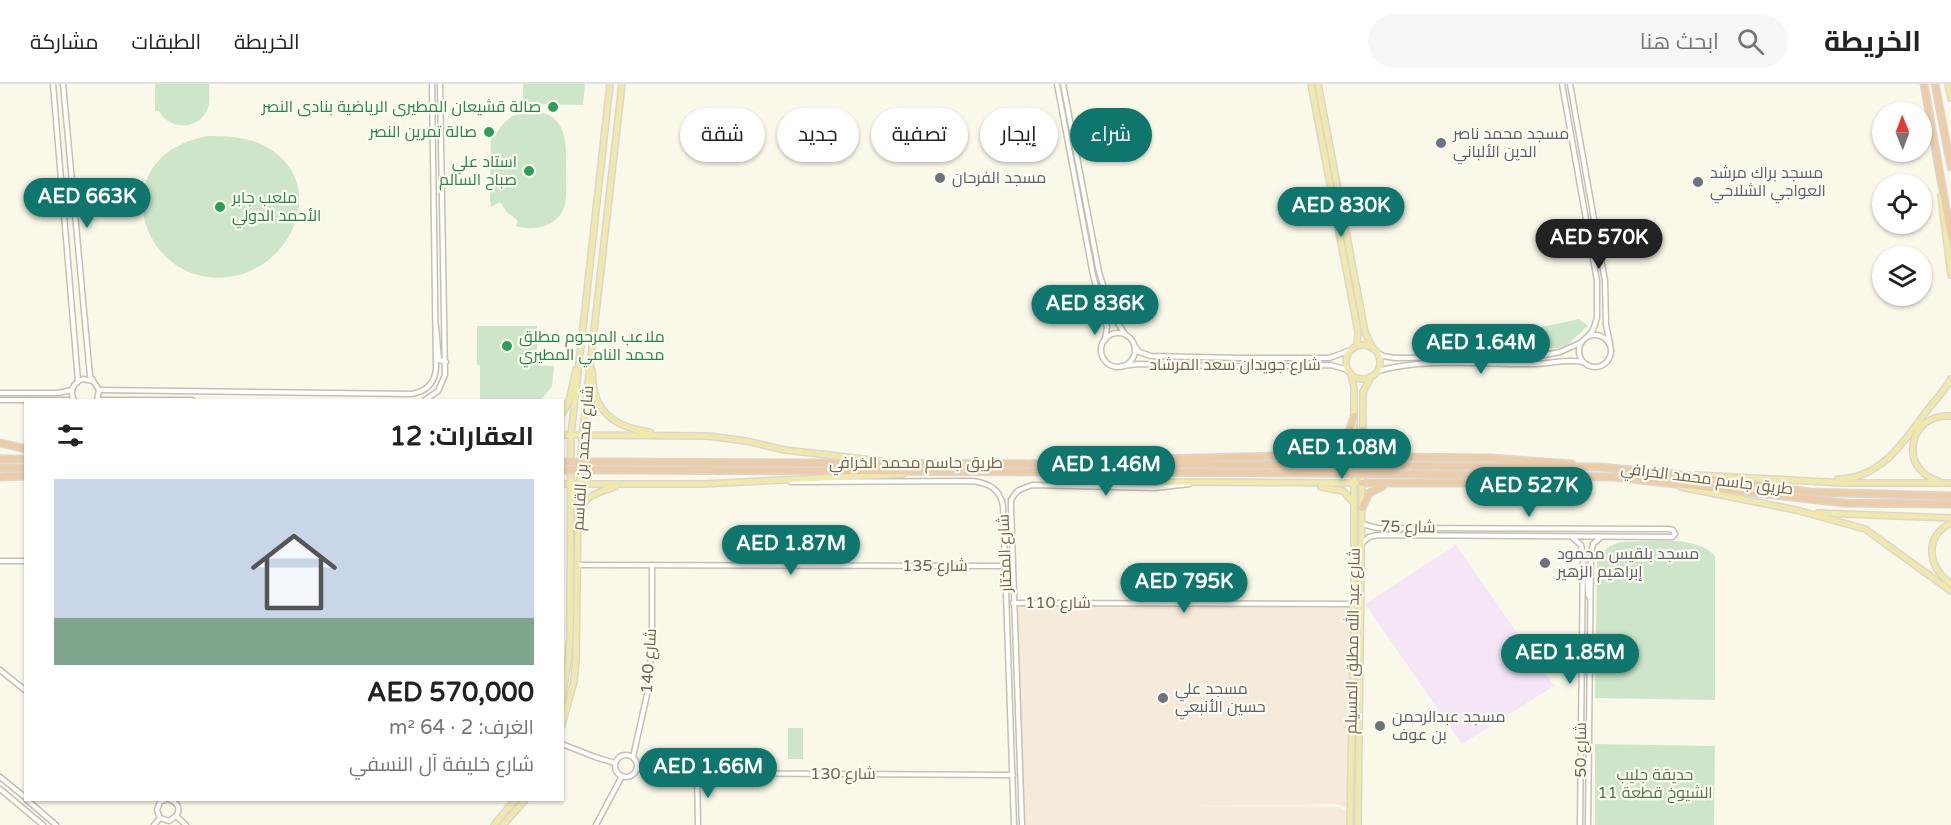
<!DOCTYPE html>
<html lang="ar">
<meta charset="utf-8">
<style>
body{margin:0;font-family:"Varela Round",Cairo,sans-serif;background:#f6f6f6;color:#222;direction:rtl;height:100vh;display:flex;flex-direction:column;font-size:22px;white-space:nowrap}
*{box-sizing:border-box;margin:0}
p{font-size:20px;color:#767676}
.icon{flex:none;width:33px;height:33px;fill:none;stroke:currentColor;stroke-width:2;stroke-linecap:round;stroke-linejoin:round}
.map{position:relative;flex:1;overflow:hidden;direction:ltr}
.details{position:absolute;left:24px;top:315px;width:540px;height:402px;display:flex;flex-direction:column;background:#fff;border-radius:0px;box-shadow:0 2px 4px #0004;direction:rtl}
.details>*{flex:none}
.hud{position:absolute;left:582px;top:24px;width:570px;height:54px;direction:rtl;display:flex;gap:12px}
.needle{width:39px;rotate:359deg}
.tools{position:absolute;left:1872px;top:18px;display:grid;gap:12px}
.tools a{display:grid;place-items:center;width:60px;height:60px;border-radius:50%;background:#fff;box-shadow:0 2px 4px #0004;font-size:30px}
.price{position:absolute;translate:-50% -51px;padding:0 14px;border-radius:21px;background:#0f766e;color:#fff;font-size:20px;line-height:39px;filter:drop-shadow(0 2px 3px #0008)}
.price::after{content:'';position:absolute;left:50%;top:36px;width:18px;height:14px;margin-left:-9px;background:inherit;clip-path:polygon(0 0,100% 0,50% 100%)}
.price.active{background:#222;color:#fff}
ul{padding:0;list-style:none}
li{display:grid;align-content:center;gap:12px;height:318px;padding:0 30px}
li span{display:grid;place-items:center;height:186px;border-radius:0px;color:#555}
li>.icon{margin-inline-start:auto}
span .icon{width:108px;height:108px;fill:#fffc;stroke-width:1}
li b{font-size:26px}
h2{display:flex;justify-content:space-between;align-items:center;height:72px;padding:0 30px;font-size:26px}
.pill{padding:0 21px;border-radius:27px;background:#fff;box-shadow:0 2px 4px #0004;font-size:21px;line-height:54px}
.pill.active{background:#0f766e;color:#fff}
header{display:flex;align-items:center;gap:36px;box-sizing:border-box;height:84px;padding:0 30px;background:#fff;border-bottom:2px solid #e0e0e0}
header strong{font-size:28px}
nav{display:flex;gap:33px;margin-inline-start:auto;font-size:21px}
.search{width:420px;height:54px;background:#f6f6f6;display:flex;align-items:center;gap:15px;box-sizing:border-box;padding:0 21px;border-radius:33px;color:#767676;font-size:22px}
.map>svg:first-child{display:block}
.commercial{fill:#f6eadb}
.education{fill:#f5e6f7}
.green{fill:#cde6c9}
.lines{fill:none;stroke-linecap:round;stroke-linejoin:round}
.minor-casing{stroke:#c8c0ae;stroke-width:7}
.major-casing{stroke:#dad7d2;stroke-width:8}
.highway-casing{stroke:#dad7d2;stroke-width:9}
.minor{stroke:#fff;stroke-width:4}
.major{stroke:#f1e9aa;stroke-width:5}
.highway{stroke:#edcca8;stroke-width:6}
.highway-bridge-casing{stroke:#dad7d2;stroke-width:9;stroke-linecap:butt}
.highway-bridge{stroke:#edcca8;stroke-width:6}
.leisure-dot{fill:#2e9e5b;stroke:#fdfbef;stroke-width:2}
.worship-dot{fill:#6b7280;stroke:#fdfbef;stroke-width:2}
.labels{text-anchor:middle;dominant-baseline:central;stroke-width:4.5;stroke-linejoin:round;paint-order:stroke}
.leisure-label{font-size:16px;fill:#27864d;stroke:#fdfbef;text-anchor:end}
.worship-label{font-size:16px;fill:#5b616d;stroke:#fdfbef;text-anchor:start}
.street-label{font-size:16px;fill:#726550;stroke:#fdfbef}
.park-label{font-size:16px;fill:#4e7b4c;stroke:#fdfbef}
</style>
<header>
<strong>الخريطة</strong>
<div class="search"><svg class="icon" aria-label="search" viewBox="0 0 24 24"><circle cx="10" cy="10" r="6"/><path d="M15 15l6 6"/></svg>ابحث هنا</div>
<nav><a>الخريطة</a><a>الطبقات</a><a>مشاركة</a></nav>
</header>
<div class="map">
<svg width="1951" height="741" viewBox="0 0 1951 741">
<rect width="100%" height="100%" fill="#faf8e9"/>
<polygon class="commercial" points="1013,519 1354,520 1351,715 1354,726 1355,721 1356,731 1348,724 1337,720 1188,722 1339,723 1349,729 1350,741 1022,741"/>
<polygon class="education" points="1456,461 1554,602 1462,660 1365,520"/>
<g class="green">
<path d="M155,0H209C209,10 211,20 206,28C196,47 168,45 159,27H155Z"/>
<polygon points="523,0 585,0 583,21 523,20"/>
<path d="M527,27C567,26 567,57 566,87C566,97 567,109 565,120C560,142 535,148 516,142L518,137L507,128L500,118L491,123L490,115L491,49L495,52C502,38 512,30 527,27Z"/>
<path d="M208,52C229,52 251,53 270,65C325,100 295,176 239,191C144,215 94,73 208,52Z"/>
<polygon points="1579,235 1588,242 1567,261 1558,264 1493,266 1488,261 1488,255"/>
<polygon points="477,242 537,242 537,281 554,282 552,302 541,316 480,316 480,282 477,281"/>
<path d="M1621,458C1648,457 1698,451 1715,472V616L1595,614L1597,478C1603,466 1609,461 1621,458Z"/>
<rect x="788" y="644" width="15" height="31"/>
<polygon points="1595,660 1715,662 1714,741 1595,741"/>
</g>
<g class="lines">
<g class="minor-casing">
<g id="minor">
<polyline points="53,0 78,297"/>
<polyline points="63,0 90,292 99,306 97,316"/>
<polyline points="1057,0 1093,191 1107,243 1105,256"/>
<polyline points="1063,0 1099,188 1112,230 1125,250"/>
<polyline points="1562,0 1597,197 1597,234 1593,246 1588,252"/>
<polyline points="1570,0 1605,197 1606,241 1610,259"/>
<polyline points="436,242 439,276 446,278"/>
<circle cx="1118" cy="266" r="17"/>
<circle cx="1595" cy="267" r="16"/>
<polyline points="1134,261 1139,268 1151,272 1240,274 1329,274 1351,266"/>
<polyline points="1378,269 1383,272 1395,274 1539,272 1560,268 1580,259"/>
<polyline points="1122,282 1139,280 1261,283 1331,281 1348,286"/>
<path d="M1378,287C1425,273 1487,281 1536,280C1553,279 1567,275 1583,278"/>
<path d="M99,306L411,310C426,308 435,299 436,284L432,0"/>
<polyline points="0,309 58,309 72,306"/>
<polyline points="0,316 69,316"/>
<path d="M74,316C69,307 73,299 83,295L93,297"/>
<polyline points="100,316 192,316"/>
<polyline points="425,316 438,307 445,291 440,0"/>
<path d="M791,398L972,397C989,399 1000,405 1003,422L1014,741"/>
<polyline points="1362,440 1377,444 1668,445 1673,446 1675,450 1672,453 1378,451 1369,453 1362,459"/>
<polyline points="1573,454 1581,461 1583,470 1580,741"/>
<polyline points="0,477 26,477"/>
<polyline points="578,481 1005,482"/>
<polyline points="1582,489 1584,487 1587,489 1588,510 1590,515"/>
<polyline points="1013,519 1354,520"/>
<polyline points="0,586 26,607"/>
<polyline points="562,660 595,673 615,679"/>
<circle cx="626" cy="682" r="11"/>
<polyline points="633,673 648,606 652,559 652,481"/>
<polyline points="637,685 680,689 1013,691"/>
<polyline points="697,689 698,741"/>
<polyline points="0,693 26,714"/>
<polyline points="0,705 43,741"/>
<polyline points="27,716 56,741"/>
<path d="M165,716L160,718L157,726L160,734L169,737L176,732C181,725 178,719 170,716"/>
<polyline points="176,732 186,741"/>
<polyline points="154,741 160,734"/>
<polyline points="596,741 622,692"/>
<polyline points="1022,741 1011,423 1011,416 1015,410 1019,406 1032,401 1155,404 1189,400"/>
<polyline points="1588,741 1591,470 1593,460 1600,454"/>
</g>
</g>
<g class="major-casing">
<g id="major">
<polyline points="1311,0 1358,248 1357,262"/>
<polyline points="1318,0 1365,248 1372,263"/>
<polyline points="1948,0 1951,14"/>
<polyline points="1941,112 1951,191"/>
<circle cx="1363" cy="278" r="17"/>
<path d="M592,286C593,294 592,302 595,310C602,335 625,345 650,348"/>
<polyline points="562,330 569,317 576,286"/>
<polyline points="562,351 708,352 746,357 785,366 881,377"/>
<polyline points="1086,390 1145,398 1356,399"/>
<polyline points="1697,391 1845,399 1951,399"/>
<path d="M1838,395C1880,395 1903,359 1925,329C1934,318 1944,307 1951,295"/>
<path d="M1938,397C1898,385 1908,329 1951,332"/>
<polyline points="562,400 702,400 903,390"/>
<polyline points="1321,403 1343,407 1354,419"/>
<polyline points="1681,403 1796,426 1865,445 1951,507"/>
<path d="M580,426C587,410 600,408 615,403"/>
<polyline points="1818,429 1951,434"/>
<path d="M1951,439C1923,453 1928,484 1951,500"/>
<polyline points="562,614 568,578 570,553 571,351 610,0"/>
<polyline points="562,641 574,597 576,575 578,430 582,352 622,0"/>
<polyline points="494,741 515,716"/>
<polyline points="503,741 525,716"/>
<polyline points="1350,741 1354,520 1354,304 1351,290"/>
<polyline points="1358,741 1363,308 1371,293"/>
</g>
</g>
<g class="highway-casing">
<g id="highway">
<polyline points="1924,0 1951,153"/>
<polyline points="1935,0 1951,83"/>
<path d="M1363,346C1369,361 1374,369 1391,369"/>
<polyline points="0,359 26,365"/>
<path d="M1322,369C1344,367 1349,351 1354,332"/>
<polyline points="0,375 26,375"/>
<polyline points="1117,376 1280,372 1490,374 1572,380"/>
<polyline points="601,378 1323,381"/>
<polyline points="1394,382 1599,383 1674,390 1809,408 1951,412"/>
<polyline points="0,384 26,384"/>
<polyline points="603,386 1323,389"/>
<polyline points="1396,390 1613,393 1844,419 1951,420"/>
<polyline points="0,393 26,392"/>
<polyline points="1362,399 1521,399 1586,396"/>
<polyline points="1362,424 1369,409 1383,402"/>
</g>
</g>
<use href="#minor" class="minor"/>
<use href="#major" class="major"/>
<use href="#highway" class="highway"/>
<g class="highway-bridge-casing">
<g id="highway-bridge">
<polyline points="562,378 601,378"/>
<polyline points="1323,381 1394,382"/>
<polyline points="562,386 603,386"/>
<polyline points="1323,389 1396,390"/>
</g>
</g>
<use href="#highway-bridge" class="highway-bridge"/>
</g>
<g class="leisure-dot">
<circle cx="553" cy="23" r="6"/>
<circle cx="489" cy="48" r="6"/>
<circle cx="529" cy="87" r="6"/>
<circle cx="220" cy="123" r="6"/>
<circle cx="507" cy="262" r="6"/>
</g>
<g class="worship-dot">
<circle cx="1441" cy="59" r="6"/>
<circle cx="940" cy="94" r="6"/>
<circle cx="1698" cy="98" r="6"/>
<circle cx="1545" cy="479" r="6"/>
<circle cx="1163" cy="614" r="6"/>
<circle cx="1380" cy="642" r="6"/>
</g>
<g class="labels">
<g class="leisure-label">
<text x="541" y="23">صالة قشيعان المطيرى الرياضية بنادى النصر</text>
<text x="477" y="48">صالة تمرين النصر</text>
<text x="517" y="78">استاد علي<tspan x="517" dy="18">صباح السالم</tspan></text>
<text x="232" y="114" text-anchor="start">ملعب جابر<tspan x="232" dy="18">الأحمد الدولي</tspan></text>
<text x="519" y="253" text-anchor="start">ملاعب المرحوم مطلق<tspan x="519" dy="18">محمد النامي المطيري</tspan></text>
</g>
<g class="worship-label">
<text x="1453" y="50">مسجد محمد ناصر<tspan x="1453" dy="18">الدين الألباني</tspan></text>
<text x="1710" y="89">مسجد براك مرشد<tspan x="1710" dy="18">العواجي الشلاحي</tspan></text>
<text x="952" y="94">مسجد الفرحان</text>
<text x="1557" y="470">مسجد بلقيس محمود<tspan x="1557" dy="18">إبراهيم الزهير</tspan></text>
<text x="1175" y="605">مسجد علي<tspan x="1175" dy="18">حسين الأنبعي</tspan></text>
<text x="1392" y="633">مسجد عبدالرحمن<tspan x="1392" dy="18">بن عوف</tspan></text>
</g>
<g class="street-label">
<text x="1235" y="281">شارع جويدان سعد المرشاد</text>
<text transform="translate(583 374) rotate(-86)">شارع محمد بن القاسم</text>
<text x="916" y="379">طريق جاسم محمد الخرافي</text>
<text transform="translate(1707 395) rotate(7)">طريق جاسم محمد الخرافي</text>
<text transform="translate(1408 443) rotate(1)">شارع 75</text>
<text transform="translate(1005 469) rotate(-92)">شارع المختار</text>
<text x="935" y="482">شارع 135</text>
<text x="1058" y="519">شارع 110</text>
<text transform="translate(1353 557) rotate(-89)">شارع عبد الله مطلق المسيلم</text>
<text transform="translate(649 577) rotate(-86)">شارع 140</text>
<text transform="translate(1581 666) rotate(-90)">شارع 50</text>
<text x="843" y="690">شارع 130</text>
</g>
<g class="park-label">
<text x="1655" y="691">حديقة جليب<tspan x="1655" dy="18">الشيوخ قطعة 11</tspan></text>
</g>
</g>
</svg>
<div class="tools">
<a><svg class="needle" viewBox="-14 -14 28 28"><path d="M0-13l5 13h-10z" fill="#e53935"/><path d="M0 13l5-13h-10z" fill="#767676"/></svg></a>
<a><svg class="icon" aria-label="locate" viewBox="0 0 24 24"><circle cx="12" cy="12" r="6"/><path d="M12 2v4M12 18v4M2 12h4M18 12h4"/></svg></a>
<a><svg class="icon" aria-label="layers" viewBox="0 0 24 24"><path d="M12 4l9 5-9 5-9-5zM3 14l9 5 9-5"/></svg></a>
</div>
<b class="price" style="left:87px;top:145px">AED 663K</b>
<b class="price" style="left:1341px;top:154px">AED 830K</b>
<b class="price active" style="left:1599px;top:186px">AED 570K</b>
<b class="price" style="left:1095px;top:252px">AED 836K</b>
<b class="price" style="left:1481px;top:291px">AED 1.64M</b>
<b class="price" style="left:1342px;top:396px">AED 1.08M</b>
<b class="price" style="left:1106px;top:413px">AED 1.46M</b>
<b class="price" style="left:1529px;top:434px">AED 527K</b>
<b class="price" style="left:791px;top:492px">AED 1.87M</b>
<b class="price" style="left:1184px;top:530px">AED 795K</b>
<b class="price" style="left:1570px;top:601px">AED 1.85M</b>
<b class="price" style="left:708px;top:715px">AED 1.66M</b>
<div class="hud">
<a class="pill active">شراء</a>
<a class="pill">إيجار</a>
<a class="pill">تصفية</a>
<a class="pill">جديد</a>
<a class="pill">شقة</a>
</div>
<section class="details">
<h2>العقارات: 12<svg class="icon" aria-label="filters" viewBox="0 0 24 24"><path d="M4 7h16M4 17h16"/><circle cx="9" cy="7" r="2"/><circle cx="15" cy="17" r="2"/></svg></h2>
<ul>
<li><span style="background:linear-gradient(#c9d6e8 75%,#7fa58c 0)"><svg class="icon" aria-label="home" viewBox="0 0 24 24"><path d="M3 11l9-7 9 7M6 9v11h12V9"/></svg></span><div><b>AED 570,000</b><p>الغرف: 2 · 64 m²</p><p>شارع خليفة آل النسفي</p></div></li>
</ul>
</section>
</div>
